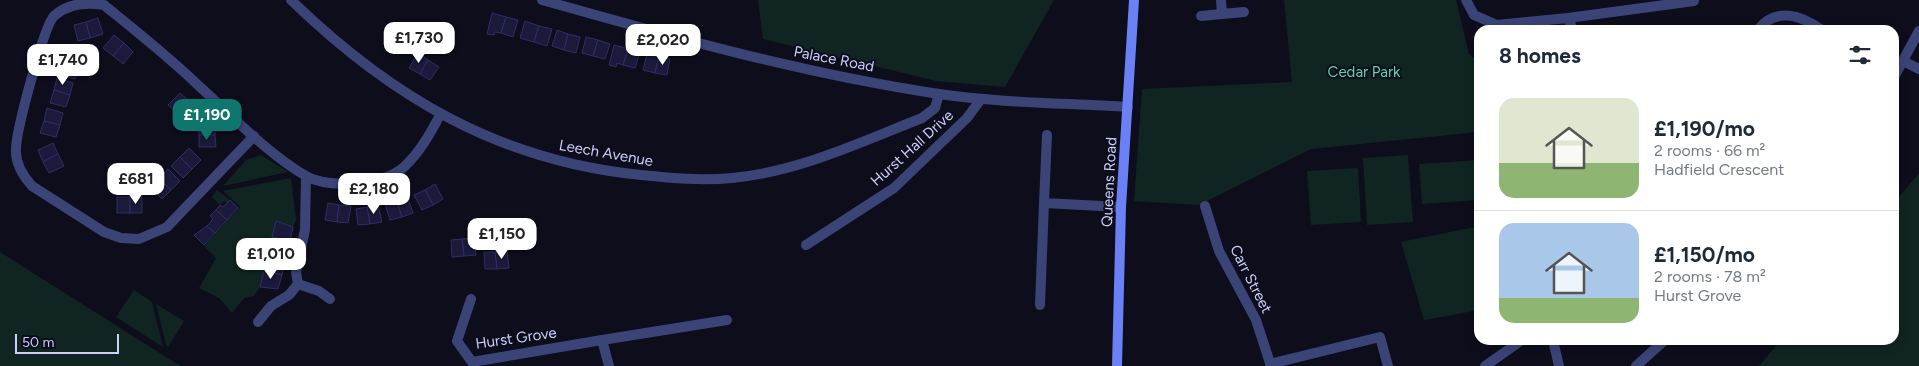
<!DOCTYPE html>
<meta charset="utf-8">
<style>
body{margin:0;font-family:Figtree,sans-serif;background:#f2f2f3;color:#1f2937;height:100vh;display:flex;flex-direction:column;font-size:19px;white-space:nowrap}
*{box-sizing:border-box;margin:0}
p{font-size:16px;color:#747a83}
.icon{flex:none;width:28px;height:28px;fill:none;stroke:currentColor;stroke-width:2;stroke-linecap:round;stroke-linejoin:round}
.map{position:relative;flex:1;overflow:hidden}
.side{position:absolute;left:1474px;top:25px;width:425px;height:320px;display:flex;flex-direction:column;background:#fff;border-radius:15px;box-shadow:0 2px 12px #0003}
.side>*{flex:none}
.scale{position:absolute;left:15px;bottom:12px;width:104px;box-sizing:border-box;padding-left:5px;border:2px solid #cccffb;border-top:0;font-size:14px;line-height:18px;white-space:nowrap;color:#cccffb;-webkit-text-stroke:4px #0d0d1c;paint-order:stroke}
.price{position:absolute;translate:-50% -42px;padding:0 11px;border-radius:10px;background:#fff;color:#222;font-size:16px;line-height:32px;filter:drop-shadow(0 1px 2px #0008)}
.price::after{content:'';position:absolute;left:50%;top:30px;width:15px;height:11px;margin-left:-8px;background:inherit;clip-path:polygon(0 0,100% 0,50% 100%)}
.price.current{background:#0f766e;color:#fff}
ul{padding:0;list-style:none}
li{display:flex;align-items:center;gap:15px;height:125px;padding:0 25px}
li+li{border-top:1px solid #e0e1e3}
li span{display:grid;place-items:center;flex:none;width:140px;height:100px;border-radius:15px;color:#555}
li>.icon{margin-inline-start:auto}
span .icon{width:60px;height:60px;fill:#fffc;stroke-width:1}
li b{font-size:21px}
h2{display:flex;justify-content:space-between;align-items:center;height:60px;padding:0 25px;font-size:21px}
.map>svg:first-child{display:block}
.green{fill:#102521}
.building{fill:#1b1a3b;stroke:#2f2e66}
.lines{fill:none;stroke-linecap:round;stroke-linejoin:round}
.minor{stroke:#3b4477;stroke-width:10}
.secondary{stroke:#6a80f4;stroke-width:10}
.labels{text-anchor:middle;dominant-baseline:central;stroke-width:4;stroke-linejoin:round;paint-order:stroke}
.street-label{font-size:15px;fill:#cccffb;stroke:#0d0d1c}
.park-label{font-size:15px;fill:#5ed4a1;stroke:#0d0d1c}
</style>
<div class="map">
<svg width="1919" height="366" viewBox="0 0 1919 366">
<rect width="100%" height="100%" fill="#0d0d1c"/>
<g class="green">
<polygon points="758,0 1054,0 1005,87 936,81 763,39"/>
<polygon points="1284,0 1456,0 1469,54 1479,62 1479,132 1311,149 1199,205 1134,201 1142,89 1292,82"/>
<polygon points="261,155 288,172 223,186 246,160"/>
<polygon points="1408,155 1413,222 1367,225 1363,158"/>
<polygon points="1479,160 1479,200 1422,204 1419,164"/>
<polygon points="1358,168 1361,222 1311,225 1307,171"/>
<polygon points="1919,173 1919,366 1759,366 1781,340 1894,340 1894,203"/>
<polygon points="291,178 296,220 293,227 276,221 260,287 254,296 244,298 232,313 219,298 199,288 216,258 204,246 240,207 223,191"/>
<polygon points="217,190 230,200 227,203 224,201 220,205 212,197"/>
<polygon points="1475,227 1479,237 1479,310 1424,320 1401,242"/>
<polygon points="0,252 166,357 181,366 0,366"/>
<polygon points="134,290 152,302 163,347 116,317"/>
<polygon points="156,304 184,321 168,347 166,345"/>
</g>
<g class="building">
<polygon points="492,13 506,17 501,33 495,32 494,35 487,34"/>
<polygon points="506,17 518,20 513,37 501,33"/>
<polygon points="98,18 103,34 90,38 86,22"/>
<polygon points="525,21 539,26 534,42 520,38"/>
<polygon points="86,22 90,38 78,41 74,25"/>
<polygon points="539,26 552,29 547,46 534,42"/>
<polygon points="557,30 568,34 564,50 552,46"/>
<polygon points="568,34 580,37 576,53 564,50"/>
<polygon points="114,35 124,43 113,56 103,48"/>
<polygon points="586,37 598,40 593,56 582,53"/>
<polygon points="598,40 610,44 605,59 593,56"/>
<polygon points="124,43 133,52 123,64 113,56"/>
<polygon points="614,45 628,49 623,65 617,63 616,67 609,65"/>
<polygon points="628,49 640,52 635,68 623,65"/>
<polygon points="67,50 83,55 79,67 63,62"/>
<polygon points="418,53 428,60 420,74 409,68"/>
<polygon points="647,54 659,57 655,73 643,70"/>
<polygon points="659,57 670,59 667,75 655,73"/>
<polygon points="428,60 439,67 430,80 420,74"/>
<polygon points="63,62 79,67 75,79 59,74"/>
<polygon points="57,78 73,83 70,95 54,90"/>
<polygon points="54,90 70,95 66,107 50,103"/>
<polygon points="180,93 189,101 178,114 168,105"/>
<polygon points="189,101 198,110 187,122 178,114"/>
<polygon points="47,108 63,113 60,125 44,121"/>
<polygon points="44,121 60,125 56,137 40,133"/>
<polygon points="198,122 215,122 215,135 199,135"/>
<polygon points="199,135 215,135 216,147 199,147"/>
<polygon points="53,143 58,154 43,162 38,150"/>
<polygon points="189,148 201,160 192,169 180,157"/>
<polygon points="58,154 64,166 49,173 43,162"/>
<polygon points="180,157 192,169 183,178 171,166"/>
<polygon points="168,169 180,181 171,190 159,178"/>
<polygon points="159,178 171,190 162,199 150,187"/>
<polygon points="435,184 443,199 433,205 425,190"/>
<polygon points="425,190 433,205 422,210 414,195"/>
<polygon points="407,196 413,213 402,217 396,200"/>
<rect x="117" y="197" width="13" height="16"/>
<rect x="130" y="197" width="12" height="16"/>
<polygon points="230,200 238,208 227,220 216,210 220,205 223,207"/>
<polygon points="396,200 402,217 390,220 385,204"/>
<polygon points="328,203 339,205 337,222 325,220"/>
<polygon points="339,205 351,206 348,223 337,222"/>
<polygon points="378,205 382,222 370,224 367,207"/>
<polygon points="367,207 370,224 358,225 356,209"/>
<polygon points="216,210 227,220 215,233 207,226 213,219 210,216"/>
<polygon points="276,221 293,227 290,241 272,237"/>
<polygon points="207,226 215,233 204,245 194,235"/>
<polygon points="272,237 290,241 286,256 268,254"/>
<polygon points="474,238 476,255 464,256 462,239"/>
<polygon points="462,239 464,256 452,257 451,240"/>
<polygon points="507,250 509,268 497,269 495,252"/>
<polygon points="484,252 495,252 497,269 485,269"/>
<polygon points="268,254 285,260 282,275 264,271"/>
<polygon points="264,271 282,275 278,289 260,287"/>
</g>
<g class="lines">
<g class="minor">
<path d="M291,0C392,98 500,161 641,175C671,178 702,181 732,178C798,172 861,142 922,118L935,108L939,94"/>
<path d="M542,0C673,37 804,74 939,94C1002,103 1065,103 1128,107"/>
<polyline points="1221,0 1222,14 1244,12"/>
<polyline points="1466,0 1474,15 1497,25 1568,18 1694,1"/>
<polyline points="1201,16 1222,14"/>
<polyline points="1568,18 1573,30"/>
<path d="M1758,30C1776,6 1802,16 1822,30"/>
<polyline points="1903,61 1919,69"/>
<polyline points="1894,77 1919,31"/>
<polyline points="1047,135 1044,203 1121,207"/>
<path d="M254,136L167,227L139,239L121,238L104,232L32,186C23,176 15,164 16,149C16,131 44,26 54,16C68,3 86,2 104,5C136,31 169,57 199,86C231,115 268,154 306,176C329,189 384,185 404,167C420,152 430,134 440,115"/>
<polyline points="1205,206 1219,251 1256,320 1271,366"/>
<polyline points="806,245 894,188 967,118 981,99"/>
<polyline points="298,284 319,291 330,299"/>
<polyline points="471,299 457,341 472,362 602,340"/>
<polyline points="1040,305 1044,203"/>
<polyline points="258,322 271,306 289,295 298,284 296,272 305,230 306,176"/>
<polyline points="1553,340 1559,366"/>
<polyline points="1270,364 1380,337 1388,366"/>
<polyline points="609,366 602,340 727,320"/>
<polyline points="1485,366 1522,340"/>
<polyline points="1636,366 1665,340"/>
</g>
<polyline class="secondary" points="1117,366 1121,207 1134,0"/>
</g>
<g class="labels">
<g class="street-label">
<text transform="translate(834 59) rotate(11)">Palace Road</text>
<text transform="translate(912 148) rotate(-42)">Hurst Hall Drive</text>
<text transform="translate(606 153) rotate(10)">Leech Avenue</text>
<text transform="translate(1109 182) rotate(-87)">Queens Road</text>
<text transform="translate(1251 279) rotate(63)">Carr Street</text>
<text transform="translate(516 338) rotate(-8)">Hurst Grove</text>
</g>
<g class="park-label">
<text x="1364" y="72">Cedar Park</text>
</g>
</g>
</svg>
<div class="scale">50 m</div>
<b class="price" style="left:419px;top:64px">£1,730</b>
<b class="price" style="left:663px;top:66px">£2,020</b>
<b class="price" style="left:63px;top:86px">£1,740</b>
<b class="price current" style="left:207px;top:141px">£1,190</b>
<b class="price" style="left:136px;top:205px">£681</b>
<b class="price" style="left:374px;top:215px">£2,180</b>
<b class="price" style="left:502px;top:260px">£1,150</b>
<b class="price" style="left:271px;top:280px">£1,010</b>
<section class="side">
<h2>8 homes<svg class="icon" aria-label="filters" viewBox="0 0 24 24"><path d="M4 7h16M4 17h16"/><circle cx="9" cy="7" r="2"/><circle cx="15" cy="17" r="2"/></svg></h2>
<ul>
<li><span style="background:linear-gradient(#dfe7d0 65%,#8fb573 0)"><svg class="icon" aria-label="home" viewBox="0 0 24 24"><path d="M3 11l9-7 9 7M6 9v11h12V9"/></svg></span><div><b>£1,190/mo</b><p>2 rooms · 66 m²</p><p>Hadfield Crescent</p></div></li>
<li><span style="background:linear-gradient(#a9c7e8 75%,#8fb573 0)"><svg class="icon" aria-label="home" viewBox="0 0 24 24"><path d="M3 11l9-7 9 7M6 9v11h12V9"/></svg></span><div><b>£1,150/mo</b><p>2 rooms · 78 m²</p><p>Hurst Grove</p></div></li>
</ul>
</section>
</div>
